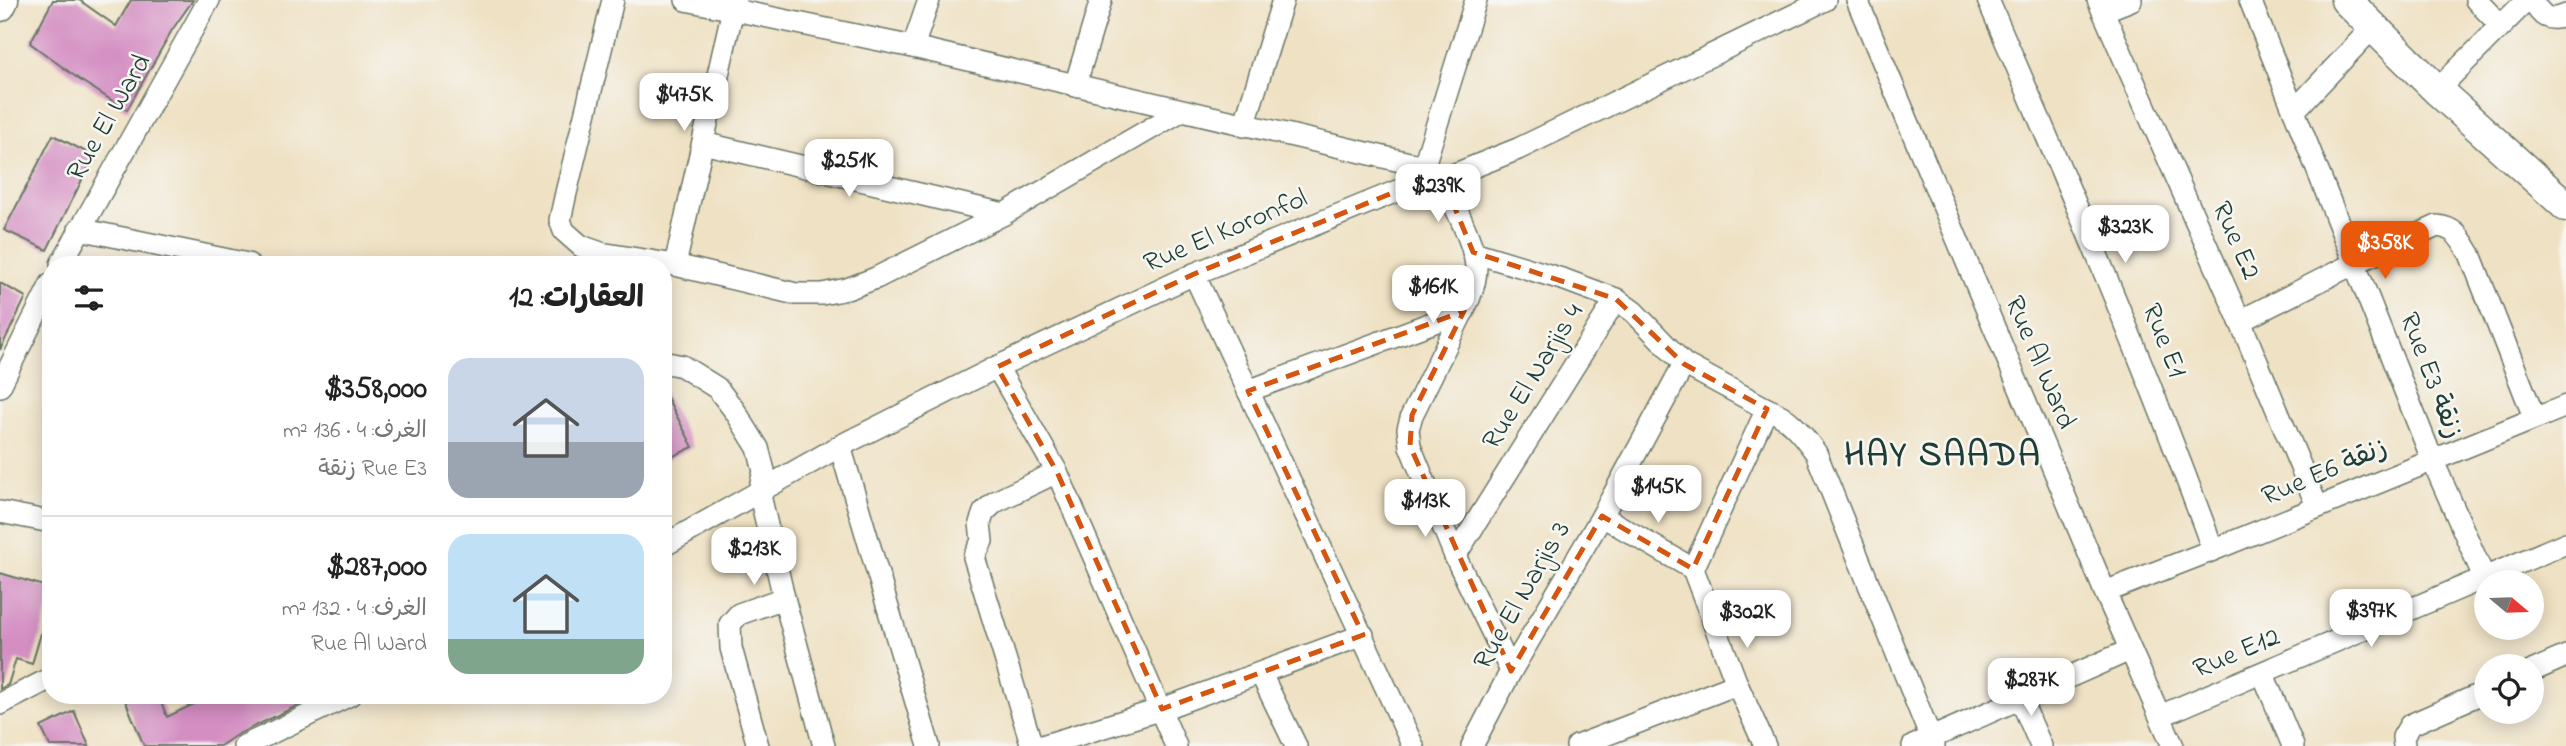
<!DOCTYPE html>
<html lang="ar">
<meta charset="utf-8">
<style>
body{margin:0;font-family:"Indie Flower","Playpen Sans Arabic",sans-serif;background:#f6f6f6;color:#222;direction:rtl;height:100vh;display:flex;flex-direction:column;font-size:26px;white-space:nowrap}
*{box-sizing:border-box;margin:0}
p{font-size:23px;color:#767676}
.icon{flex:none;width:38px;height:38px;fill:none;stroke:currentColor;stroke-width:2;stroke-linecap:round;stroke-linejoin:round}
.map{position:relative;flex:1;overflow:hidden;direction:ltr}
.drawer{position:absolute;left:42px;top:256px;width:630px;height:448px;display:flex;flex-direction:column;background:#fff;border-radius:28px;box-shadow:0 4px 18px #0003;direction:rtl}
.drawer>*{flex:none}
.needle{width:46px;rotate:109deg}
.controls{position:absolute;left:2474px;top:570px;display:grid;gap:14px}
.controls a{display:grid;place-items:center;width:70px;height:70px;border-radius:50%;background:#fff;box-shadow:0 4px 18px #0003;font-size:35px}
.price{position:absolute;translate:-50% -60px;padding:0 16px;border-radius:14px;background:#fff;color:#222;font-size:23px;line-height:46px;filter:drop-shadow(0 2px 4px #0008)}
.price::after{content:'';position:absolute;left:50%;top:42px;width:21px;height:16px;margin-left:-10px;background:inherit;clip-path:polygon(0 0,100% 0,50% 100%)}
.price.on{background:#ea580c;color:#fff}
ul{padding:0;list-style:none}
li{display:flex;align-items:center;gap:21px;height:175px;padding:0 28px}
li+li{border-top:2px solid #e0e0e0}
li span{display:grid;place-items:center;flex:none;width:196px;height:140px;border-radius:21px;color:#555}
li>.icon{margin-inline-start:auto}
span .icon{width:84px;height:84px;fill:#fffc;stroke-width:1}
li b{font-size:30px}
h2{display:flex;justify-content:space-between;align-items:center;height:84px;padding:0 28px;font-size:30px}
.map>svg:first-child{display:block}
.building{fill:#d48ec2}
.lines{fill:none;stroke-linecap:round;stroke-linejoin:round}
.street-casing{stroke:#687666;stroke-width:24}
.secondary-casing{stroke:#687666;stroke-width:33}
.street{stroke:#fff;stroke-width:21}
.secondary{stroke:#fff;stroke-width:30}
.marked{fill:none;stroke:#d45610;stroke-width:5;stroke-dasharray:14 9;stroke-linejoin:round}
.labels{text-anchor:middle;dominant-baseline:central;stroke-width:5;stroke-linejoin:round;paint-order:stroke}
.street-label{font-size:28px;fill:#1f3d34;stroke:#f6f6f2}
.district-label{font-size:35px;font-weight:bold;letter-spacing:2px;fill:#1f3d34;stroke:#f6f6f2}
</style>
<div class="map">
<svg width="2566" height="746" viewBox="0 0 2566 746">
<rect width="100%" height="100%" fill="#f6f6f2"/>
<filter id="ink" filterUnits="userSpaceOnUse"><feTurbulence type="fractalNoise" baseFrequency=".0143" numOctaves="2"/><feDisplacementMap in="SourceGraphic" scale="14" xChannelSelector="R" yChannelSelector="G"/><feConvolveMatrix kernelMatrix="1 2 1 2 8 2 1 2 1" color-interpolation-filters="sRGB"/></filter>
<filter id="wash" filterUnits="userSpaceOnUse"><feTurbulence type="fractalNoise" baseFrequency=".00686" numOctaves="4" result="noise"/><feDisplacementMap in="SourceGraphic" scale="28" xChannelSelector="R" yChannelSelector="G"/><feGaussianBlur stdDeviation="1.57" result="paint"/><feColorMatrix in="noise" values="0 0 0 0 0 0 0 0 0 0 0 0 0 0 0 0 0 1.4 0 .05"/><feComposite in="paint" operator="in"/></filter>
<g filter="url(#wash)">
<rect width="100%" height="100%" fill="#efe1c3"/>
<g id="blocks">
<g class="building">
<polygon points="53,0 79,0 116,26 131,0 193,0 172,30 127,110 80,80 30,43"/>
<polygon points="53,135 94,156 47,250 4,230"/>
<polygon points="0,283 26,297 0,350"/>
<polygon points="663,390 693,447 663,461"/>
<polygon points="0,573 51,588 51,599 32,664 16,659 8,685 0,689"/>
<polygon points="123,695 158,695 167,717 213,695 297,695 301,704 238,734 220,746 144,746"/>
<polygon points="74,711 89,746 50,746 41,727"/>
</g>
</g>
</g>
<g filter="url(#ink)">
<use href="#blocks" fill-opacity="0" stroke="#687666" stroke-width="2"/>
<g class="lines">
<g class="street-casing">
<g id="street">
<polyline points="613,0 566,193 560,220 564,231 581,246 601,253 675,265 796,294 822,294 847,289 876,278 1004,214 1181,111"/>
<polyline points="686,0 913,47 1422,166"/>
<polyline points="1857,0 2105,592 2173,746"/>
<path d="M1988,0C2067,182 2145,364 2213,550"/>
<polyline points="2098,0 2240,321 2317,506"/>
<polyline points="2250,0 2432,459 2484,577"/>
<polyline points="2476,0 2501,26"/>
<path d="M2532,0C2541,16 2548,23 2566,15"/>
<polyline points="2103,11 2131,0"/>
<polyline points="913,47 929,0"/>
<polyline points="1075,86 1101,0"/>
<polyline points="2437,90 2527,0"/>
<polyline points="2294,111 2373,27"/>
<polyline points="1244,126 1283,0"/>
<polyline points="703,143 1004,214"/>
<polyline points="1420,178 1476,0"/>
<path d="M1443,179C1452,202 1475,244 1476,267C1476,279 1473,289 1469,299L1412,415L1408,429L1410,446L1455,556L1511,671"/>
<polyline points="79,229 248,264"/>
<path d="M1473,252L1565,280L1616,299L1634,312L1684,364L1767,409C1790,417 1802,434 1816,453L1934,746"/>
<polyline points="61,264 209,0"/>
<polyline points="675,265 735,0"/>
<polyline points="1194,274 1413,746"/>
<path d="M2240,321L2355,263L2437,226C2456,228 2460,238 2470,254L2534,417"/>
<polyline points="663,362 682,366 717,388 735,411 758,448 764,471 759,491 784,598 824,746"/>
<polyline points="997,367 1057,472 1176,746"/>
<polyline points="0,386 51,284"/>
<polyline points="1248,391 1464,311"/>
<polyline points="840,446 929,746"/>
<polyline points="0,512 51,522"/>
<polyline points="1602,516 1693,569 1737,684 1765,746"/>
<polyline points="663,546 840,446 997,367 1194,274 1419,182 1443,179 1518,149 1825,0"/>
<polyline points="1455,556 1616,299"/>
<polyline points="1693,569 1767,409"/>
<polyline points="2105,592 2213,550 2566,406"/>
<polyline points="2532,671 2566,656"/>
<polyline points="1261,674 1296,746"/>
<polyline points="2263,674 2293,746"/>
<polyline points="2021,700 2041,746"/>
<polyline points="0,704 51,678"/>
<polyline points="2160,716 2566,543"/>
<polyline points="244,746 350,695"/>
<polyline points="758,746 731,648 730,624 739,614 784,598"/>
<polyline points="1032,746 974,557 982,541 980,523 984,512 995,502 1057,472"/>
<polyline points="1042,746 1162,709 1363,635"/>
<polyline points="1472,746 1511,671 1602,516 1684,364"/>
<polyline points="1577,746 1737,684"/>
<polyline points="1913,746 2130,650"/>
<polyline points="2404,746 2403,737 2410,725 2487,691"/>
</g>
</g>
<g class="secondary-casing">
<g id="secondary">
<polyline points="2346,0 2437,90 2566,206"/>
<polyline points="0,6 3,0"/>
</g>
</g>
<use href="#street" class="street"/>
<use href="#secondary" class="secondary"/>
</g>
</g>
<path class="marked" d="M1443,179L1473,252L1616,299L1684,364L1767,409L1693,569L1602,516L1511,671L1410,446L1412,415L1464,311L1248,391L1363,635L1162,709L1057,472L997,367L1194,274L1419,182Z"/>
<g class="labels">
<g class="street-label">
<text transform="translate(110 118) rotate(-60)">Rue El Ward</text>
<text transform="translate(1226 232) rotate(-23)">Rue El Koronfol</text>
<text transform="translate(2235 241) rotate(66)">Rue E2</text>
<text transform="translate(2163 341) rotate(68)">Rue E1</text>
<text transform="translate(2039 363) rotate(67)">Rue Al Ward</text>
<text transform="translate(2430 376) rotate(69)">Rue E3 زنقة</text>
<text transform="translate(1534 377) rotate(-58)">Rue El Narjis 4</text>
<text transform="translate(2325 473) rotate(-23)">Rue E6 زنقة</text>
<text transform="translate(1523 596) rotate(-60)">Rue El Narjis 3</text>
<text transform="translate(2237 654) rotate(-23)">Rue E12</text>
</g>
<g class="district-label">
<text x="1943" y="456">HAY SAADA</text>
</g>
</g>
</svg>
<div class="controls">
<a><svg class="needle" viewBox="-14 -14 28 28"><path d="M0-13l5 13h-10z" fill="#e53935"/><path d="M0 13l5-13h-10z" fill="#767676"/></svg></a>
<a><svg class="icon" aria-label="locate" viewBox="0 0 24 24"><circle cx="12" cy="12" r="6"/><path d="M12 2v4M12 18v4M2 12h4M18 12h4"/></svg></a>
</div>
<b class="price" style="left:684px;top:133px">$475K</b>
<b class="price" style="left:849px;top:199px">$251K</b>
<b class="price" style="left:1438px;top:224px">$239K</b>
<b class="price" style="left:2125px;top:265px">$323K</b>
<b class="price on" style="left:2385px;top:281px">$358K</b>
<b class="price" style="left:1433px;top:325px">$161K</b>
<b class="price" style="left:1658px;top:525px">$145K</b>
<b class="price" style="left:1425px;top:539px">$113K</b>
<b class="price" style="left:754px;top:587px">$213K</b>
<b class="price" style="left:2371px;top:649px">$397K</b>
<b class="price" style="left:1747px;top:650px">$302K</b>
<b class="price" style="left:2031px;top:718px">$287K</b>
<section class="drawer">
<h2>العقارات: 12<svg class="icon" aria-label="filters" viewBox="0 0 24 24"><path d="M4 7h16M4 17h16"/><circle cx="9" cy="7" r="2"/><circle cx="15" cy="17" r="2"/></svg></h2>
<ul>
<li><span style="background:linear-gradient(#c9d6e8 60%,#9aa5b1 0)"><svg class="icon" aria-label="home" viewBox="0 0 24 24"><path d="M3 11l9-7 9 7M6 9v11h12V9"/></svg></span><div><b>$358,000</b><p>الغرف: 4 · 136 m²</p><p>Rue E3 زنقة</p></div></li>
<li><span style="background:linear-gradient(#bfe0f5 75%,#7fa58c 0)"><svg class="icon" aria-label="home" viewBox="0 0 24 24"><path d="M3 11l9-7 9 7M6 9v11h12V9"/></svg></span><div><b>$287,000</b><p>الغرف: 4 · 132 m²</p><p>Rue Al Ward</p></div></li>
</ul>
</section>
</div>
